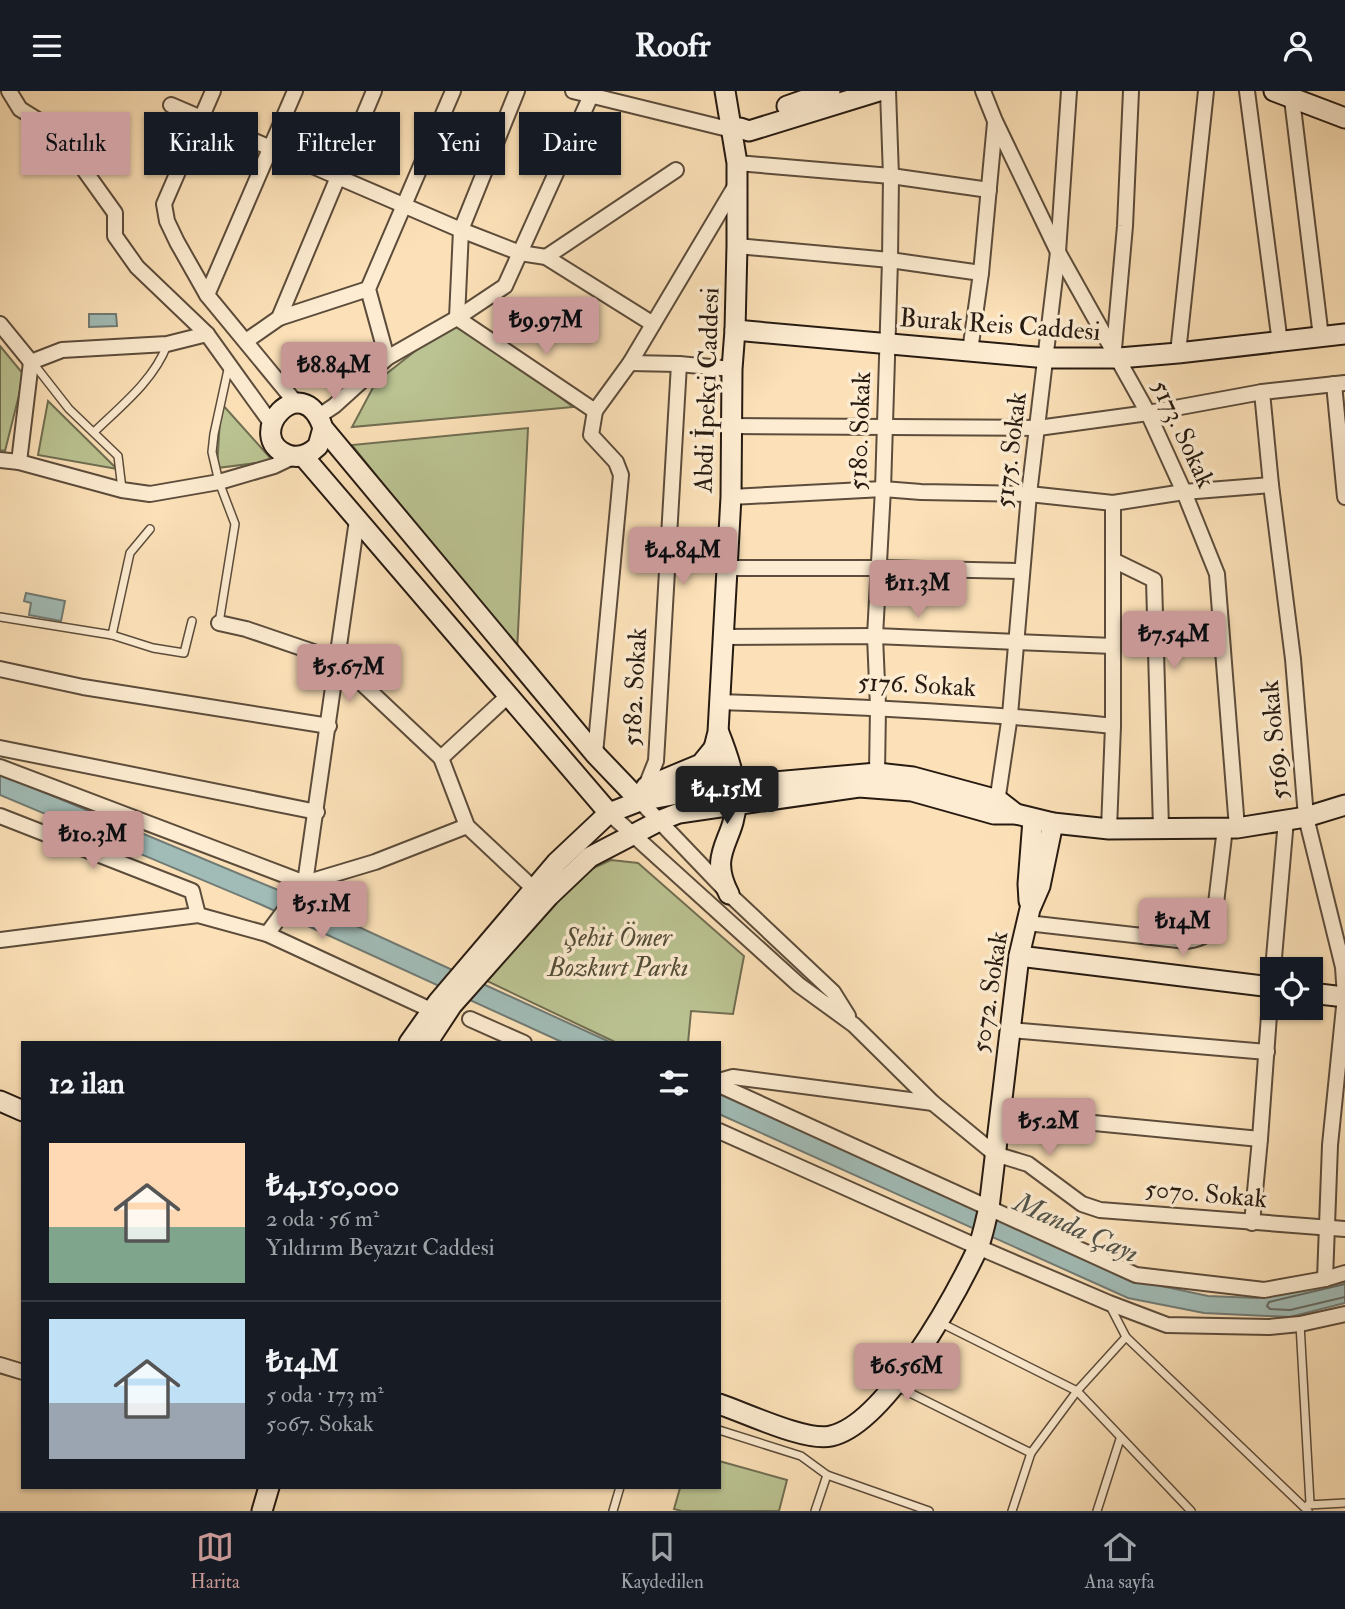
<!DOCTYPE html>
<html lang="tr">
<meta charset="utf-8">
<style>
body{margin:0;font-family:"IM FELL Double Pica",serif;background:#20242c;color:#f1f3f6;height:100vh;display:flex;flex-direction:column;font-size:26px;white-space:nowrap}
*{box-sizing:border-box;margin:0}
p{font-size:23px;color:#9ea1a6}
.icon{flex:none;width:38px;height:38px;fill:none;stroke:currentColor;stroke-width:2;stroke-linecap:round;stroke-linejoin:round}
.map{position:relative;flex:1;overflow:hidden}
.side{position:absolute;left:21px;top:950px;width:700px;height:448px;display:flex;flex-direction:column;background:#171b24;border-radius:0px;box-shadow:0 2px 5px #0004}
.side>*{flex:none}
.top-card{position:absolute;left:21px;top:21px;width:700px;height:63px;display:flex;gap:14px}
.controls{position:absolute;left:1260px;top:866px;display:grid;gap:14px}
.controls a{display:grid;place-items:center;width:63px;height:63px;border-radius:0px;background:#171b24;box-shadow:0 2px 5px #0004;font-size:35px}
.price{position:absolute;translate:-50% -60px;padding:0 16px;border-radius:7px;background:#c59692;color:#111;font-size:23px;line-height:46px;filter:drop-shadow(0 2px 4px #0008)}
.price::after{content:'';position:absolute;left:50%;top:42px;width:21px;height:16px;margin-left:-10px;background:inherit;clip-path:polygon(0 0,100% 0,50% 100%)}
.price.current{background:#222;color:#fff}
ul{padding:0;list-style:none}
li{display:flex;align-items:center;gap:21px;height:175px;padding:0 28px}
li+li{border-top:2px solid #363941}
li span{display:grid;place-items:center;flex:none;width:196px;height:140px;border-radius:0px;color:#555}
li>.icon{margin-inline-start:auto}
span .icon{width:84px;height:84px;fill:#fffc;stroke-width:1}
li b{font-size:30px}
h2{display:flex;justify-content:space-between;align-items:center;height:84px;padding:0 28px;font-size:30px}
.chip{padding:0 24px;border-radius:0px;background:#171b24;box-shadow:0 2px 5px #0004;font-size:24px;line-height:63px}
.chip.current{background:#c59692;color:#111}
header{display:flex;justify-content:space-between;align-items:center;height:91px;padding:0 28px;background:#171b24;font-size:32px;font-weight:800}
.menu{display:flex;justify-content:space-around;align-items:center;height:98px;border-top:2px solid #363941;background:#171b24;font-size:19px;color:#9ea1a6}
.menu a{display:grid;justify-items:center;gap:4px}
.menu .current{color:#c59692}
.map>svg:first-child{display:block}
.green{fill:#bbc392;stroke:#706e52;stroke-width:2}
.water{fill:#a1bcb7;stroke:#707b75;stroke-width:2}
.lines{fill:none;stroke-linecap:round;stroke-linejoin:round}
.shore{stroke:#646b64;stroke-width:2}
.lane-casing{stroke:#5c4c3b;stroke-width:10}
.street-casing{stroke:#5c4c3b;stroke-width:18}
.secondary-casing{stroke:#261a11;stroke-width:23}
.lane{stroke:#fdecd1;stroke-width:7}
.street{stroke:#fdecd1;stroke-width:14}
.secondary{stroke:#fdecd1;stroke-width:19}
.labels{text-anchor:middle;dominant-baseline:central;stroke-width:7;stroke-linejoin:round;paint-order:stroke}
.street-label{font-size:26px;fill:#261a11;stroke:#fdecd1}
.park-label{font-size:26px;font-style:italic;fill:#534d38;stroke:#fdecd1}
.water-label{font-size:28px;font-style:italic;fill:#51534b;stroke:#fdecd1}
</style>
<header><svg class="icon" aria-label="menu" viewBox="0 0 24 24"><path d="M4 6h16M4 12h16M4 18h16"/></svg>Roofr<svg class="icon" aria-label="person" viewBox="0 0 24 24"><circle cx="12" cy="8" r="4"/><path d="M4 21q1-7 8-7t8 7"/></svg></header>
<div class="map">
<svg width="1345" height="1420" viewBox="0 0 1345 1420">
<rect width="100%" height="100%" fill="#fce1b8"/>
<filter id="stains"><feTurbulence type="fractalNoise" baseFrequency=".00286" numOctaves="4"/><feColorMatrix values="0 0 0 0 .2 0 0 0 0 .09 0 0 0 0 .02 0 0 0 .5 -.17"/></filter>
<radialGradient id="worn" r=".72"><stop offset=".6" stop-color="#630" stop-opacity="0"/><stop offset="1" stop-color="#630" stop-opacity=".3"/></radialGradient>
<g class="green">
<polygon points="457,227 573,316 352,336 376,291"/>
<polygon points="0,255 24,284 5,360 0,359"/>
<polygon points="48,310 117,378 38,364"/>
<polygon points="221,312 273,370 217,377"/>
<polygon points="528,337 517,561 352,354"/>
<polygon points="611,769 638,772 744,865 733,923 691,920 688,952 617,952 487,890 578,784"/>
<polygon points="719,1370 787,1389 779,1420 682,1420 674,1418 680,1397 719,1396"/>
</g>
<g class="water">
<polygon points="89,223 116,223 117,235 89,236"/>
<polygon points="26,502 65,510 61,530 29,524 31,512 24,510"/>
<polygon points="0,683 278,799 612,952 564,952 262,814 0,704"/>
<polygon points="719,1001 1138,1190 1208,1205 1257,1207 1345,1186 1345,1212 1290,1226 1204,1222 1128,1207 719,1023"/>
</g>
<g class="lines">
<polyline class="shore" points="1345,1193 1269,1211 1267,1215 1270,1218 1290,1219 1345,1206"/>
<g class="lane-casing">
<g id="lane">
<polyline points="33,272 69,318 118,365 122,398"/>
<path d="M94,341C121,315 154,289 167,254"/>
<polyline points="0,526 112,544 130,462 150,438"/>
<polyline points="219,532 235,433 219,391 212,361 214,343 229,274"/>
<polyline points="112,544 153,557 184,562 192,530"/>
<polyline points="1109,1213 1126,1246 1308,1420"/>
<polyline points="941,1232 1077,1300 1191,1420"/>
<polyline points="1300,1233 1310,1412"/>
<polyline points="896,1295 1031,1362"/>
<polyline points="719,1339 801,1365 827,1384 815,1420"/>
<polyline points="827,1384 929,1420"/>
<polyline points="1308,1414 1345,1412"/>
<polyline points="613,1420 620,1396"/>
<polyline points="1012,1420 1031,1362 1077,1300 1126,1246"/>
<polyline points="1097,1420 1120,1348"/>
</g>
</g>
<g class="street-casing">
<g id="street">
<polyline points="9,0 20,18 57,41 115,122 115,145 137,176 207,243 271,332"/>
<polyline points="213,0 164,113 167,130 177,151 207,204 296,312"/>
<polyline points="517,0 461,139 457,227 595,320 630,272 737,92"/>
<polyline points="573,0 732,39"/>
<polyline points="983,0 995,30 1058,161 1148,322 1184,401 1217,483 1237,737"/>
<polyline points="1247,0 1280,252"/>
<polyline points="1292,8 1321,246"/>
<polyline points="171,14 461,139 520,162 546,166 653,233"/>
<polyline points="737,72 891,85 989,99"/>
<polyline points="737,155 890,169 981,182"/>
<polyline points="546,166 676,79"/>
<polyline points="207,204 295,0"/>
<polyline points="279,227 368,198"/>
<polyline points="0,233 31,271"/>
<polyline points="246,250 279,227 374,0"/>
<polyline points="1114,258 1125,135 1131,0"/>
<polyline points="970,260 981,182 995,32"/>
<polyline points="1178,262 1206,0"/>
<polyline points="387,267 368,198 453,0"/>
<polyline points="630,272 679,273 732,278"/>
<polyline points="679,273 656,670 640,710 729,803 833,901 848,925"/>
<polyline points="1334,293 1345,406"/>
<polyline points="1262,301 1271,394 1293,568 1306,726 1343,876 1345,906 1330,1054 1325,1188"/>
<polyline points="319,325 334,315 387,267 457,227 505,195 593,0"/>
<polyline points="731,335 1038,337 1148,322 1262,301 1345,292"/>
<polyline points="0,369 19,371 122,399 150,403 219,391 274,375 295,365"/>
<polyline points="19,371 31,271 62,259 167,253 207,243"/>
<polyline points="731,406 883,398 921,401 1029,403 1113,412 1184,401 1271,394"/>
<polyline points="1113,469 1154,489 1161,737"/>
<polyline points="726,477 880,477 1022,480"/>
<polyline points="219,532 246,538 337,569 441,667 467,735 533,797"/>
<polyline points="723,546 875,545 1113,555"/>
<polyline points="0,578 83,596 329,635"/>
<path d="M718,611C850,615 982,621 1113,635"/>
<polyline points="0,657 317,721"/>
<polyline points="595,663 621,384 616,371 591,344 595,320"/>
<polyline points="441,667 509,604"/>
<polyline points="0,676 305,792 375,771 467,735"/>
<polyline points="877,682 878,616 875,545 883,398 890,169 891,85 888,0"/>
<polyline points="996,718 1010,624 1029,403 1058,161 1069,0"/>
<polyline points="609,722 799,894 854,934 933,1012 995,1063 1028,1073 1082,1113 1100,1119 1345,1138"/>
<polyline points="0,725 192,800 198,824"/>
<polyline points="1109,738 1113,635 1113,412"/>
<path d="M1027,832L1187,850C1202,847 1210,845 1214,829L1225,737"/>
<polyline points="267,843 305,792 357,429"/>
<polyline points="0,849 198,824 267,843 431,919"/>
<polyline points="1273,878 1286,729"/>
<polyline points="470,928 524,952"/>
<polyline points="1010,939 1267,961"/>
<polyline points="719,990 733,986 933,1012"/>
<polyline points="719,994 1136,1184 1264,1199 1325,1188 1345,1182"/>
<polyline points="1000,1023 1260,1048"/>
<polyline points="719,1040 978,1156 1109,1212 1167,1234 1269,1236 1300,1233 1345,1223"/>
<polyline points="1252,1132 1260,1048 1272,883"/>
<polyline points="0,1274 23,1281"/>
</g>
</g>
<g class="secondary-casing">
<g id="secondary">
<polyline points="1274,0 1345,27"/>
<polyline points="787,15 830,0"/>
<polyline points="732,39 740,37 749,40 879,0"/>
<polyline points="735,239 1047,267 1119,267 1178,262 1345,243"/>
<path d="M323,337L318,355C310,363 300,368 288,364C241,346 302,275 323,337L595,663L640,710"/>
<polyline points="303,365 609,722"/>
<path d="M719,642C728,665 736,688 736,712C735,750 707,761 729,803"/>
<polyline points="646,696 701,673 714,657"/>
<polyline points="715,707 714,657 718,641 731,406 732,278 735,239 737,155 737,72 725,0"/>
<polyline points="1029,810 1028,793 1033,729"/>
<polyline points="1019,865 1272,896"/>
<polyline points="1311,902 1345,906"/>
<polyline points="409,952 438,911 557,771 609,722 640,710 715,696 877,682 913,686 998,709 1016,723"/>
<polyline points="427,952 452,914 549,805 590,766 661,729 679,722 859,696 912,700 994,723 1016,723 1053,732 1109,738 1237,737 1306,726 1345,714"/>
<polyline points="0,1010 23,1020"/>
<path d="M719,1313C746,1322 806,1351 831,1345C885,1333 954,1207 977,1159C983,1146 985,1131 989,1117L1019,865L1030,818L1040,795L1053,732"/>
<polyline points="262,1420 269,1396"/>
</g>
</g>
<use href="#lane" class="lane"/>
<use href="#street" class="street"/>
<use href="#secondary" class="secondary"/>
</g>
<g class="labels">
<g class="street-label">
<text transform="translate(1000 234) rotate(4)">Burak Reis Caddesi</text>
<text transform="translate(707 299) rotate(-88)">Abdi İpekçi Caddesi</text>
<text transform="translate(860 340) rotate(-88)">5180. Sokak</text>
<text transform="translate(1183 343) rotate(65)">5173. Sokak</text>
<text transform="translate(1011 359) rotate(-83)">5175. Sokak</text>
<text transform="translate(917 594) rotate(3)">5176. Sokak</text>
<text transform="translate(635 596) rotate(-87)">5182. Sokak</text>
<text transform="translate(1275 649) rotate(-95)">5169. Sokak</text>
<text transform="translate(990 901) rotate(-81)">5072. Sokak</text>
<text transform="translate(1206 1103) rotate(5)">5070. Sokak</text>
</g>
<g class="park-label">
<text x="618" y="847">Şehit Ömer<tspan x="618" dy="30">Bozkurt Parkı</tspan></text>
</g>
<g class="water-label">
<text transform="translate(1076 1137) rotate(24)">Manda Çayı</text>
</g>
</g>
<rect width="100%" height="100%" filter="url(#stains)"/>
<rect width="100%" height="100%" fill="url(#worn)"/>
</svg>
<div class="controls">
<a><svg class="icon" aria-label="locate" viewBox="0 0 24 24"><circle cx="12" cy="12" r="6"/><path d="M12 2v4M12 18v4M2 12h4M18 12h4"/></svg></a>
</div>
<b class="price" style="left:546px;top:266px">₺9.97M</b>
<b class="price" style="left:334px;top:311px">₺8.84M</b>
<b class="price" style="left:683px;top:496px">₺4.84M</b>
<b class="price" style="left:918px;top:529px">₺11.3M</b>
<b class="price" style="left:1174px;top:580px">₺7.54M</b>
<b class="price" style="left:349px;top:613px">₺5.67M</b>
<b class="price current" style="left:727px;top:735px">₺4.15M</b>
<b class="price" style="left:93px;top:780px">₺10.3M</b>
<b class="price" style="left:322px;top:850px">₺5.1M</b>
<b class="price" style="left:1183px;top:867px">₺14M</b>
<b class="price" style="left:1049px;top:1067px">₺5.2M</b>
<b class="price" style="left:907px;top:1312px">₺6.56M</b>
<div class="top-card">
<a class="chip current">Satılık</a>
<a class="chip">Kiralık</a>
<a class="chip">Filtreler</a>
<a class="chip">Yeni</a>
<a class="chip">Daire</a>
</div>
<section class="side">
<h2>12 ilan<svg class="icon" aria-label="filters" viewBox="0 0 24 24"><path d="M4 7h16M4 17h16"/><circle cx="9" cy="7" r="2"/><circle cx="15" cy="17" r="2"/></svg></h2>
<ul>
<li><span style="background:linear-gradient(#ffd9b3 60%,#7fa58c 0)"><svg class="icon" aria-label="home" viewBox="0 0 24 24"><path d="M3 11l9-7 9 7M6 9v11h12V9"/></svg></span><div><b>₺4,150,000</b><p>2 oda · 56 m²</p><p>Yıldırım Beyazıt Caddesi</p></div></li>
<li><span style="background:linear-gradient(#bfe0f5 60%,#9aa5b1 0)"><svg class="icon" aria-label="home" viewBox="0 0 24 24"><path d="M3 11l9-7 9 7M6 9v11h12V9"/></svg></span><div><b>₺14M</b><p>5 oda · 173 m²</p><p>5067. Sokak</p></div></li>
</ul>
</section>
</div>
<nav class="menu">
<a class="current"><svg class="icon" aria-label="map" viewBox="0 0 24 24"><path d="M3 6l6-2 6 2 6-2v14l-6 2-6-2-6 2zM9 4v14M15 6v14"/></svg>Harita</a>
<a><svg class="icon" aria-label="saved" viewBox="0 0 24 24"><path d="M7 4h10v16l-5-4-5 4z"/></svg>Kaydedilen</a>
<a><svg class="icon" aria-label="home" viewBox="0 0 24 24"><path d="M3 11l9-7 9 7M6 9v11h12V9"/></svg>Ana sayfa</a>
</nav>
